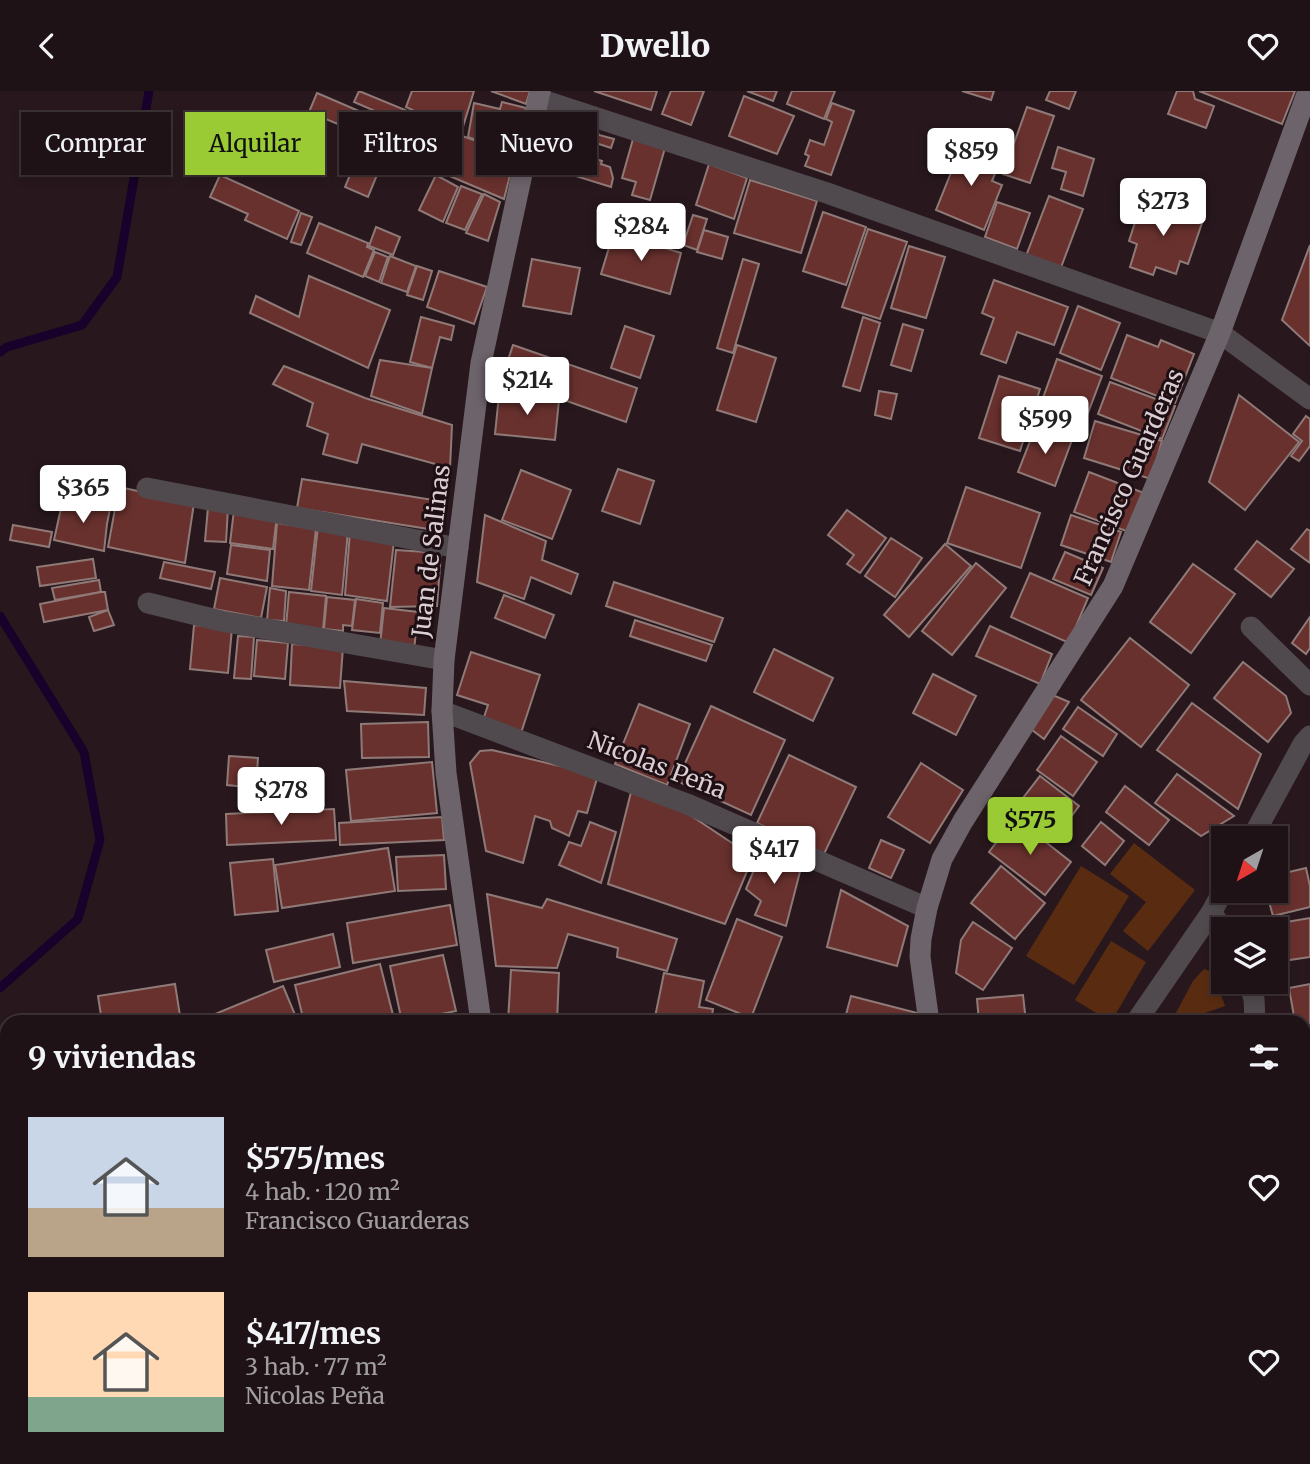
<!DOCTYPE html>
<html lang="es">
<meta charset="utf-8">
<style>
body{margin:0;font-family:Merriweather,serif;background:#2b2023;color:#f1f3f6;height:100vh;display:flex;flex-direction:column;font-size:26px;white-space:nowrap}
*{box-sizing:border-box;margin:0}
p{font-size:23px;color:#a19ea1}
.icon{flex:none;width:38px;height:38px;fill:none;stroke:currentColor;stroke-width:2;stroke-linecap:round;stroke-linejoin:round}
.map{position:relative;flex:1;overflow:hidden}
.details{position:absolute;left:0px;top:924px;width:1311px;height:450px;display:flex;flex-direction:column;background:#1e1216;border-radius:21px 21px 0 0;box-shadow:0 4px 10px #0003,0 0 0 2px #3c3235}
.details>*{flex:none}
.guide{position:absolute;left:21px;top:21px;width:700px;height:63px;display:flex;gap:14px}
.needle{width:46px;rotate:219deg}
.tools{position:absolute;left:1211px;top:735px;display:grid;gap:14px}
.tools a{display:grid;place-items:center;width:77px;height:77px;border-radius:0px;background:#1e1216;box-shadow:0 4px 10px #0003,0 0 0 2px #3c3235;font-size:35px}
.price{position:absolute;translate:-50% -60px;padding:0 16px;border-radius:7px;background:#fff;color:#222;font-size:23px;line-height:46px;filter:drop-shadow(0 2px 4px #0008)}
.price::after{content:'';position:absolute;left:50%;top:42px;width:21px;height:16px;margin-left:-10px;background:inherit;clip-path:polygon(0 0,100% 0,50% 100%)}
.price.selected{background:#9acb34;color:#111}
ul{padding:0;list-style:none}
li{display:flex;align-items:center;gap:21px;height:175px;padding:0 28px}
li span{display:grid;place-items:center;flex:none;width:196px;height:140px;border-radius:0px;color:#555}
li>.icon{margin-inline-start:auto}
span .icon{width:84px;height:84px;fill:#fffc;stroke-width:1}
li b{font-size:30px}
h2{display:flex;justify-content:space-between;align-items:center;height:84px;padding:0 28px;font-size:30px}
.tag{padding:0 24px;border-radius:0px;background:#1e1216;box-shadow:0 4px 10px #0003,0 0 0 2px #3c3235;font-size:24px;line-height:63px}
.tag.selected{background:#9acb34;color:#111}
header{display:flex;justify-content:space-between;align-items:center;height:91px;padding:0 28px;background:#1e1216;font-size:32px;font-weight:800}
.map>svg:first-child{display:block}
.green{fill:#592c11}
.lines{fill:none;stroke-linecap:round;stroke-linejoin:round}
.stream{stroke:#18012a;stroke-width:9}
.building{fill:#69312e;stroke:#8f7a78;stroke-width:2}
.street{stroke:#504a4f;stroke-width:21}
.secondary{stroke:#6d636b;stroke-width:21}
.labels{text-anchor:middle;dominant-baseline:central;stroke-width:6;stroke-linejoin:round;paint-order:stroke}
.street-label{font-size:24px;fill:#daced2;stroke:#1e0f14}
</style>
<header><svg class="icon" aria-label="back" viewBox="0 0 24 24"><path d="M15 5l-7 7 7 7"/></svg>Dwello<svg class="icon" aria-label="heart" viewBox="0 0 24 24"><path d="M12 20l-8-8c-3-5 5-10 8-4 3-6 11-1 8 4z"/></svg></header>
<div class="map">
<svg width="1310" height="1373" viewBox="0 0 1310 1373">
<rect width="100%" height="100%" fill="#28181d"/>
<g class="green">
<polygon points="1134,752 1195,799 1148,860 1123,840 1146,811 1110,783"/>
<polygon points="1081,775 1129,805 1074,894 1026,865"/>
<polygon points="1111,850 1146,871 1111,931 1075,909"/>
<polygon points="1204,878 1213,881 1225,915 1179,931 1171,931 1193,890"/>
</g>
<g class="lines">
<g class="stream">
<polyline points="0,261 7,256 82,234 117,186 149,0"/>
<polyline points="0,525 84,661 100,749 78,828 0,897"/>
<polyline points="0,1030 7,1036"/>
<polyline points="0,1213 7,1198"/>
<polyline points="188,1373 190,1367"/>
<polyline points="223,1373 224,1367"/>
</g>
</g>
<g class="building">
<polygon points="359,0 410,21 405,33 354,11"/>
<polygon points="412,0 474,0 461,42 406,16"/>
<polygon points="491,0 530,0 526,13"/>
<polygon points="594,0 657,0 651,19"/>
<polygon points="671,0 704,0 691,34 662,23"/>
<polygon points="747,0 777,0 773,10"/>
<polygon points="792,0 835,0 824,28 787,13"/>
<polygon points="962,0 994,0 991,9"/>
<polygon points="1050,0 1076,0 1069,18 1046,9"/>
<polygon points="1177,0 1193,0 1195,8 1214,15 1206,37 1168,23"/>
<polygon points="1199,0 1295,0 1282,33"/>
<polygon points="317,2 403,39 395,57 309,21"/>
<polygon points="744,5 794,25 777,63 729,45"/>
<polygon points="502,11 526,17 520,44 504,40 499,57 468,46 474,12 500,18"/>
<polygon points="832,12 854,20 831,84 805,75 809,65 805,63 810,49 824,54 832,31 826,28"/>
<polygon points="1027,16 1054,25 1030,92 1003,83"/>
<polygon points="568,23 594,31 599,44 614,48 611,57 596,52 592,67 602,70 601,73 610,76 613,87 611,96 547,76 559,30"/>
<polygon points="443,38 515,64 504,108 426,75"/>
<polygon points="365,48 388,57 368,106 345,96"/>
<polygon points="633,48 665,57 650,109 632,104 636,91 622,87"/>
<polygon points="963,52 1001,68 992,90 1002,94 984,139 936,119"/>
<polygon points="1058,56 1094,68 1083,105 1061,98 1066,81 1052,77"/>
<polygon points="709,73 747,87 734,128 696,114"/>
<polygon points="220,84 299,120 287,148 245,129 248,123 210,106"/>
<polygon points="436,84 458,96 443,131 419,119"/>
<polygon points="750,89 817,110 801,162 734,142"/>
<polygon points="461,95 482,103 465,139 446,132"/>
<polygon points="484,103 500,111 488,150 466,142"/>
<polygon points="1049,105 1083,118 1060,179 1026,165"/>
<polygon points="1143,107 1203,129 1188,173 1180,170 1176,183 1156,176 1153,184 1130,176 1137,153 1129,150"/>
<polygon points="997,111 1030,122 1017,158 985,146"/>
<polygon points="823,121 866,136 846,194 803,180"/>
<polygon points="301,122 312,126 301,154 291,151"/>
<polygon points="693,124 707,128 697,159 683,154"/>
<polygon points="319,132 368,152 367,156 374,159 363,186 307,162"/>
<polygon points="376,136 400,146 393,164 369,155"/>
<polygon points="868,138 907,151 880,228 842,216"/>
<polygon points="704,139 728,146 722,168 697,161"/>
<polygon points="614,140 656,152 658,155 681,162 670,203 601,183"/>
<polygon points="1310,154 1310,255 1282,229"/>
<polygon points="909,155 945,166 926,227 891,217"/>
<polygon points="375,161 388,166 379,191 365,185"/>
<polygon points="390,165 416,175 407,201 381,192"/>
<polygon points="532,168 580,177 571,223 523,215"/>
<polygon points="743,168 759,173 733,262 717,257"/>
<polygon points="417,175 432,180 423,209 407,204"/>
<polygon points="439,180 487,196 474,233 427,216"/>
<polygon points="309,185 390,219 368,277 250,222 256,205 299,226"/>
<polygon points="994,189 1068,216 1054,254 1017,241 1006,272 981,263 994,227 982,222"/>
<polygon points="1078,215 1120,232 1101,279 1060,262"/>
<polygon points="421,226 454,235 451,249 440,246 432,277 410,271"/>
<polygon points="863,226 880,232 860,300 843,295"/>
<polygon points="903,233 923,239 911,280 891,274"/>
<polygon points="625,235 654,245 640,287 611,277"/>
<polygon points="1127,244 1158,256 1161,249 1194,263 1175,312 1111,287"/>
<polygon points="513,254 637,297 626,331 502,287"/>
<polygon points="737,254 776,267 756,331 717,319"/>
<polygon points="1057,268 1102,285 1083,335 1039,318"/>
<polygon points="380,269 432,277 422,323 371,305"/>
<polygon points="284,275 365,307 452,334 450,377 362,353 357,372 323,363 328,343 307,335 313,312 273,293"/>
<polygon points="999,285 1040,298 1020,360 979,347"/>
<polygon points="1110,291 1175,315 1162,348 1098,323"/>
<polygon points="879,300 897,303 891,328 875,324"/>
<polygon points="499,304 559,309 555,349 495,343"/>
<polygon points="1239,304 1299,351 1245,419 1209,391"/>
<polygon points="1306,325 1310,328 1310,355 1299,370 1291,365 1302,350 1293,343"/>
<polygon points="1095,330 1162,350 1151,388 1084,367"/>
<polygon points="1036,335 1072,349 1055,395 1018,381"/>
<polygon points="618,378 654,390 640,433 602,420"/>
<polygon points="521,379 571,399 552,448 502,429"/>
<polygon points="1089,381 1144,402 1129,441 1074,421"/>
<polygon points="302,388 446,411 441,440 297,417"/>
<polygon points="119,396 194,412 185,472 108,456"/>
<polygon points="966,396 1040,422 1021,477 947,452"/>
<polygon points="63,408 110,418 107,433 104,460 54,449"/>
<polygon points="208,416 228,417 226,451 205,450"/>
<polygon points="234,419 277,424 273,458 230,452"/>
<polygon points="847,419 886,447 860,482 847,473 854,464 828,444"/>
<polygon points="485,424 546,450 542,469 578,483 571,503 531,486 524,508 477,491"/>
<polygon points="1071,424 1121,441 1111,471 1061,454"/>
<polygon points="277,432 316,438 309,499 272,495"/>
<polygon points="13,434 52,441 49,456 10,449"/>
<polygon points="318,435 348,440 342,504 311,500"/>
<polygon points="1307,438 1310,440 1310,472 1291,458"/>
<polygon points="350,441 394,450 387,510 345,504"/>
<polygon points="891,447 922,467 895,506 865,485"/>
<polygon points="1257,450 1294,478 1271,506 1235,478"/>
<polygon points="945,453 971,475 909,546 884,524"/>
<polygon points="231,454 270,459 267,490 227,483"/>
<polygon points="396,459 441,462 437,515 390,516"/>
<polygon points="1065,461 1103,477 1091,504 1053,488"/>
<polygon points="93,468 96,487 40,495 37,476"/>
<polygon points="164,471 215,481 211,498 160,487"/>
<polygon points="976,472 1006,497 952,564 922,540"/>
<polygon points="1193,473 1235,503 1191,562 1150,531"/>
<polygon points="1030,482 1088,507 1069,552 1011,526"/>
<polygon points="220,487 267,496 261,527 214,518"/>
<polygon points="99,489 101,501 55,509 52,497"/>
<polygon points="614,491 723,527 714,551 606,515"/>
<polygon points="270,497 286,500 284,530 267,529"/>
<polygon points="101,501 105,501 108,519 44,531 40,513"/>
<polygon points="289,501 326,505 323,539 286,535"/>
<polygon points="504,504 554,524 545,547 495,527"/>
<polygon points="327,506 355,509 352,535 343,534 343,540 324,538"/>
<polygon points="356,508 383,512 380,542 352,539"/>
<polygon points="384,517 418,521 414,559 380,554"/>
<polygon points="108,519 114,534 94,540 89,526"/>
<polygon points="1310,526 1310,557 1306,563 1292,552"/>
<polygon points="635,529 712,554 706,570 630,545"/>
<polygon points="194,534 232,537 228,582 190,578"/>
<polygon points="990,535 1052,563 1040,593 976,565"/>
<polygon points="238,545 254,546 251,588 234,587"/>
<polygon points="1130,547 1189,594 1141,656 1081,609"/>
<polygon points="257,549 288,552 285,588 254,585"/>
<polygon points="292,553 343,556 340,597 290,594"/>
<polygon points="774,558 833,587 813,630 754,601"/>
<polygon points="471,561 540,584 521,642 483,629 488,614 457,604"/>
<polygon points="1243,571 1286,605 1291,622 1268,651 1214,607"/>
<polygon points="933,583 976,605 956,644 913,622"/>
<polygon points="344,590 426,597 424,624 347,620"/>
<polygon points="1048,602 1069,611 1044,648 1032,639"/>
<polygon points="1192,612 1261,663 1238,718 1157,659"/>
<polygon points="639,613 690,633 667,694 615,673"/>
<polygon points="711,615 785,649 751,724 677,690"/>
<polygon points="1078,616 1117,643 1103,665 1063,638"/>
<polygon points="428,631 429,666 362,667 361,633"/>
<polygon points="1061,645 1097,671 1073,705 1037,679"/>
<polygon points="492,659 598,684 587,722 578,720 569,745 552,737 550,730 535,725 523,772 486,760 470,672 480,660"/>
<polygon points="789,664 856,696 824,763 757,732"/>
<polygon points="229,665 258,667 256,697 227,694"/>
<polygon points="432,671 437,722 351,730 346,679"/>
<polygon points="921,672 963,699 930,752 888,726"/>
<polygon points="1177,683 1234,725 1201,745 1155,712"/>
<polygon points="1040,685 1079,715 1053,750 1013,720"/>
<polygon points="1125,695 1169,729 1149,754 1106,721"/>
<polygon points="631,701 684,720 753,766 725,833 608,793"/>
<polygon points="334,718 336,749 227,754 226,723"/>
<polygon points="442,726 444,749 340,754 339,732"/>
<polygon points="1015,727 1071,771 1045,804 989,761"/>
<polygon points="590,731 616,741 601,792 559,774 569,751 581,755"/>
<polygon points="1101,731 1124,750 1105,774 1082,755"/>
<polygon points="881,749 904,759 891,787 869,777"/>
<polygon points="764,755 801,777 786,835 755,824 761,810 746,798"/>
<polygon points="388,757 395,800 282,817 275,774"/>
<polygon points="444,764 446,798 398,800 396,766"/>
<polygon points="273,768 278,820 235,824 230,772"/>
<polygon points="1001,775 1045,812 1015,848 971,812"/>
<polygon points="1306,777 1310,795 1310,816 1273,825 1266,800 1276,800 1276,784"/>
<polygon points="841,799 908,835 897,875 827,856"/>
<polygon points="487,803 542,817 547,808 677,848 667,880 617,866 618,857 568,843 557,877 496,875"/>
<polygon points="450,814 457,854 353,872 347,832"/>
<polygon points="1310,827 1310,866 1276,871 1276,838 1269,838 1269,834"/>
<polygon points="737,828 782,846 751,927 706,909"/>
<polygon points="973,831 1012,857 983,899 956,882 961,849"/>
<polygon points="333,843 340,876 274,891 266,859"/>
<polygon points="443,864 456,920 402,931 390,875"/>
<polygon points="380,873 393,924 363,931 304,931 295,894"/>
<polygon points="511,879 559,882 557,931 508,931"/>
<polygon points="664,882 704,890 699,916 713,918 711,931 654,931"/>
<polygon points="175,893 181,931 102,931 98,905"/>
<polygon points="1310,893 1310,956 1304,957 1304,931 1295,931 1289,897"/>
<polygon points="283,895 298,931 204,931 203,928"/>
<polygon points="1023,904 1026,931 979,931 977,908"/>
<polygon points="851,905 917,922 915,931 844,931"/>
<polygon points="1310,976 1310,1013 1304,1014 1304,977"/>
<polygon points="338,1367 486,1367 486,1373 339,1373"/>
<rect x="916" y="1367" width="60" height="6"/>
<polygon points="1049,1367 1101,1367 1102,1373 1050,1373"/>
<polygon points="1169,1367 1219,1367 1220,1373 1170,1373"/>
<rect x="1231" y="1367" width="57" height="6"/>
</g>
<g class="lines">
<g class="street">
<polyline points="539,8 827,102 1220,242 1310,308"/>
<polyline points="147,397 458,457"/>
<polyline points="148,512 221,530 444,569"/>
<polyline points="1251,536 1310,594"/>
<polyline points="442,620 687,713 927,817"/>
<polyline points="1252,747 1303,653 1310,645"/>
<polyline points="1223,800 1211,822 1224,838"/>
<polyline points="1249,891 1254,908 1255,931"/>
<polyline points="1136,931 1211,822"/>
<polyline points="1304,1311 1310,1352"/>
<polyline points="1124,1367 1125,1373"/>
</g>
<g class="secondary">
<polyline points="481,931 446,682 442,620 444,569 481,272 540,0"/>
<polyline points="929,931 920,866 921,848 927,817 942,768 963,730 1113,495 1220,242 1308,0"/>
<polyline points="501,1367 501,1373"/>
<polyline points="988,1367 989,1373"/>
</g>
</g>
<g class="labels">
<g class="street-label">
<text transform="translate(1129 386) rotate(-66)">Francisco Guarderas</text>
<text transform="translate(431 460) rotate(-83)">Juan de Salinas</text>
<text transform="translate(657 674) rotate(21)">Nicolas Peña</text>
</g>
</g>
</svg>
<div class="tools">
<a><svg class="needle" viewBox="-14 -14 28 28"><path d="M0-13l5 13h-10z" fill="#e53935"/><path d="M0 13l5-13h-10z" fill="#a19ea1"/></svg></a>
<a><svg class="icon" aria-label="layers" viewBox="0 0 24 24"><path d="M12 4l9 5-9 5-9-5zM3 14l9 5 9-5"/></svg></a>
</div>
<b class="price" style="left:971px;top:97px">$859</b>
<b class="price" style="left:1163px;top:147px">$273</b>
<b class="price" style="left:641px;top:172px">$284</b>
<b class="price" style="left:527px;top:326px">$214</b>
<b class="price" style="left:1045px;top:365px">$599</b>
<b class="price" style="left:83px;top:434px">$365</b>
<b class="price" style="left:281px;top:736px">$278</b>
<b class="price selected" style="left:1030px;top:766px">$575</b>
<b class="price" style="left:774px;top:795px">$417</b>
<div class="guide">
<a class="tag">Comprar</a>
<a class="tag selected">Alquilar</a>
<a class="tag">Filtros</a>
<a class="tag">Nuevo</a>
</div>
<section class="details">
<h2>9 viviendas<svg class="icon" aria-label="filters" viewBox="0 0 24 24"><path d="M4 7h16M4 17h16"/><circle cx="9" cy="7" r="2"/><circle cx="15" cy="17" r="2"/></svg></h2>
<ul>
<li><span style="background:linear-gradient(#c9d6e8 65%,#b9a48a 0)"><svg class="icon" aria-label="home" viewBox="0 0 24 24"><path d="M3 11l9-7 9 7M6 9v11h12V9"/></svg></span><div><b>$575/mes</b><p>4 hab. · 120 m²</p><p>Francisco Guarderas</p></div><svg class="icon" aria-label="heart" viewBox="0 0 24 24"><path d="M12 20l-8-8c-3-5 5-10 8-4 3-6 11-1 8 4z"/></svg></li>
<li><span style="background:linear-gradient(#ffd9b3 75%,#7fa58c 0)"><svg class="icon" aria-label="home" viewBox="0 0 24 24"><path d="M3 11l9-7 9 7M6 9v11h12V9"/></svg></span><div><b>$417/mes</b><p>3 hab. · 77 m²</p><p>Nicolas Peña</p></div><svg class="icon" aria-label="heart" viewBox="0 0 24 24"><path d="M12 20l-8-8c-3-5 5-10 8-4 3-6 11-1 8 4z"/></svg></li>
</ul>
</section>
</div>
